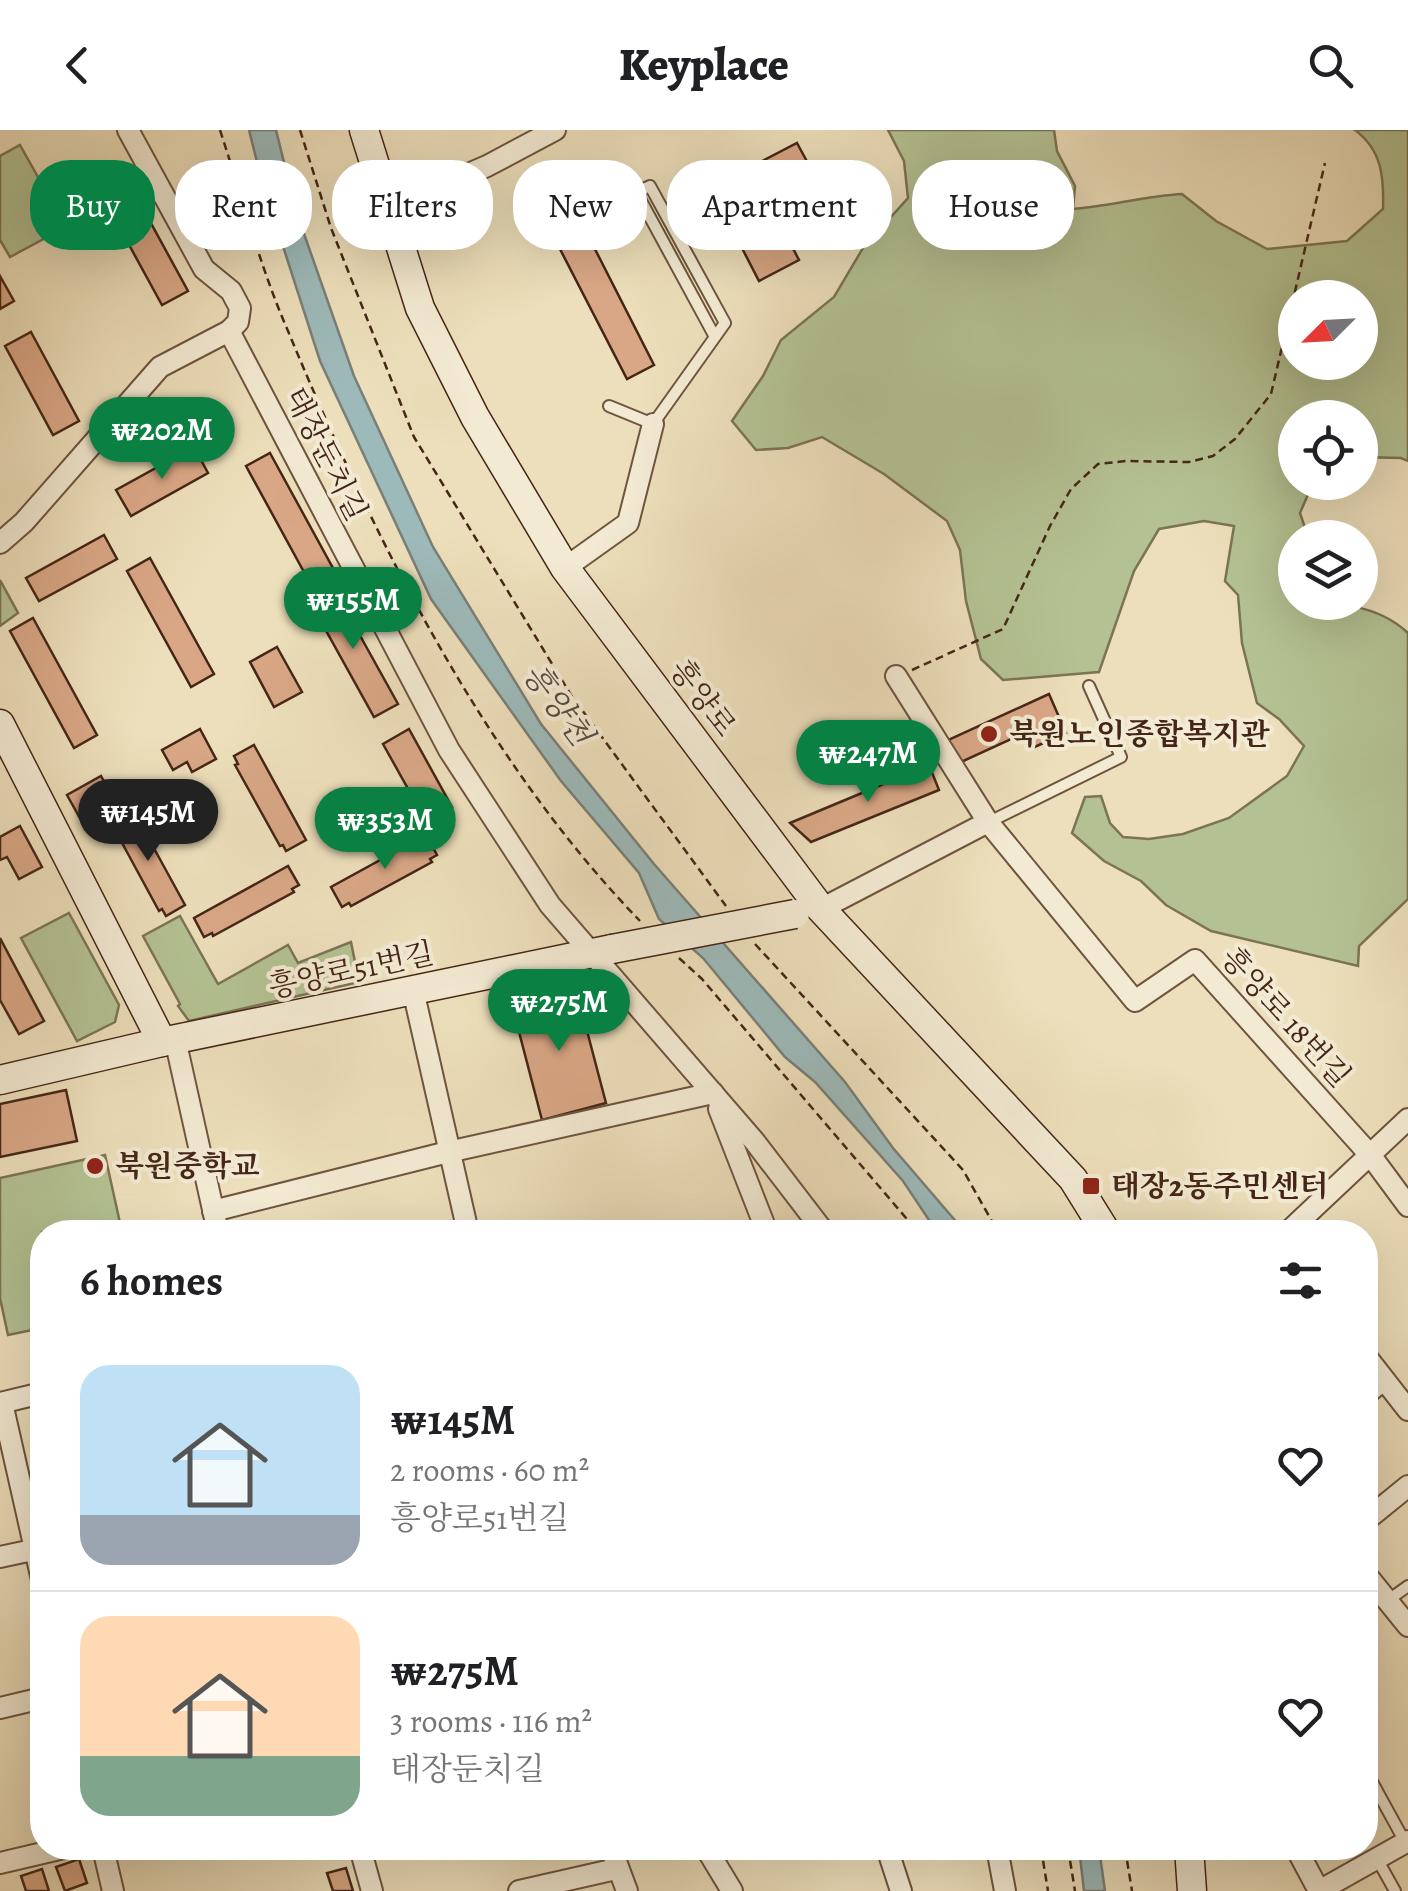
<!DOCTYPE html>
<meta charset="utf-8">
<style>
body{margin:0;font-family:Alegreya,"Noto Serif KR",serif;background:#f6f6f6;color:#202124;height:100vh;display:flex;flex-direction:column;font-size:38px;white-space:nowrap}
*{box-sizing:border-box;margin:0}
p{font-size:32px;color:#757577}
.icon{flex:none;width:55px;height:55px;fill:none;stroke:currentColor;stroke-width:2;stroke-linecap:round;stroke-linejoin:round}
.map{position:relative;flex:1;overflow:hidden}
.side{position:absolute;left:30px;top:1090px;width:1348px;height:640px;display:flex;flex-direction:column;background:#fff;border-radius:40px;box-shadow:0 10px 40px #0002}
.side>*{flex:none}
.banner{position:absolute;left:30px;top:30px;width:1350px;height:90px;display:flex;gap:20px}
.needle{width:65px;rotate:246deg}
.fabs{position:absolute;left:1278px;top:150px;display:grid;gap:20px}
.fabs a{display:grid;place-items:center;width:100px;height:100px;border-radius:50%;background:#fff;box-shadow:0 10px 40px #0002;font-size:50px}
.price{position:absolute;translate:-50% -85px;padding:0 22px;border-radius:35px;background:#0b8043;color:#fff;font-size:32px;line-height:65px;filter:drop-shadow(0 2px 5px #0008)}
.price::after{content:'';position:absolute;left:50%;top:60px;width:30px;height:22px;margin-left:-15px;background:inherit;clip-path:polygon(0 0,100% 0,50% 100%)}
.price.active{background:#222;color:#fff}
ul{padding:0;list-style:none}
li{display:flex;align-items:center;gap:30px;height:250px;padding:0 50px}
li+li{border-top:2px solid #e0e0e0}
li span{display:grid;place-items:center;flex:none;width:280px;height:200px;border-radius:30px;color:#555}
li>.icon{margin-inline-start:auto}
span .icon{width:120px;height:120px;fill:#fffc;stroke-width:1}
li b{font-size:42px}
h2{display:flex;justify-content:space-between;align-items:center;height:120px;padding:0 50px;font-size:42px}
.pill{padding:0 35px;border-radius:40px;background:#fff;box-shadow:0 10px 40px #0002;font-size:35px;line-height:90px}
.pill.active{background:#0b8043;color:#fff}
header{display:flex;justify-content:space-between;align-items:center;height:130px;padding:0 50px;background:#fff;font-size:45px;font-weight:800}
.map>svg:first-child{display:block}
.green{fill:#b4c293;stroke:#7c7454;stroke-width:2.5;fill-rule:evenodd}
.water{fill:#9dbaba;stroke:#7a7f78;stroke-width:2.5}
.building{fill:#d9a786;stroke:#452616;stroke-width:2.5}
.lines{fill:none;stroke-linecap:round;stroke-linejoin:round}
.lane-casing{stroke:#6f543f;stroke-width:14}
.street-casing{stroke:#6f543f;stroke-width:24}
.secondary-casing{stroke:#452616;stroke-width:31}
.path{stroke:#452616;stroke-width:2.5;stroke-dasharray:8 5;stroke-linecap:butt}
.lane{stroke:#f3ead3;stroke-width:10}
.street{stroke:#f3ead3;stroke-width:20}
.secondary{stroke:#f3ead3;stroke-width:28}
.secondary-bridge-casing{stroke:#452616;stroke-width:31;stroke-linecap:butt}
.secondary-bridge{stroke:#f3ead3;stroke-width:28}
.poi-dot{fill:#8f2418;stroke:#f3ead3;stroke-width:4}
.labels{text-anchor:middle;dominant-baseline:central;stroke-width:8;stroke-linejoin:round;paint-order:stroke}
.street-label{font-size:30px;fill:#452616;stroke:#f3ead3}
.poi-label{font-size:30px;font-weight:bold;fill:#452616;stroke:#f3ead3;text-anchor:start}
.water-label{font-size:32px;font-style:italic;fill:#5b4b3f;stroke:#f3ead3}
</style>
<header><svg class="icon" aria-label="back" viewBox="0 0 24 24"><path d="M15 5l-7 7 7 7"/></svg>Keyplace<svg class="icon" aria-label="search" viewBox="0 0 24 24"><circle cx="10" cy="10" r="6"/><path d="M15 15l6 6"/></svg></header>
<div class="map">
<svg width="1408" height="1761" viewBox="0 0 1408 1761">
<rect width="100%" height="100%" fill="#eddfbb"/>
<filter id="stains"><feTurbulence type="fractalNoise" baseFrequency=".002" numOctaves="4"/><feColorMatrix values="0 0 0 0 .2 0 0 0 0 .09 0 0 0 0 .02 0 0 0 .5 -.17"/></filter>
<radialGradient id="worn" r=".72"><stop offset=".6" stop-color="#630" stop-opacity="0"/><stop offset="1" stop-color="#630" stop-opacity=".3"/></radialGradient>
<g class="green">
<path d="M888,0H1054L1057,21L1075,56L1073,79C1110,76 1145,66 1182,64L1216,91L1267,119L1347,111L1383,79C1384,47 1382,20 1355,0H1408V331L1401,328L1360,327V288H1295V352L1313,353L1300,383L1308,407L1295,408V472C1335,472 1377,474 1408,503V769L1359,816L1358,836L1211,801L1166,775L1141,751L1104,731L1072,703L1085,667L1101,666L1110,693L1123,707L1149,709L1183,704L1229,688L1287,646L1304,616L1279,589L1257,573L1242,513L1238,465L1225,451L1234,396L1204,391L1159,399L1134,441L1099,542L1003,550L981,529L966,471L960,420L947,391L884,344L822,307L788,318L756,320L732,291L763,246L781,210L834,167L863,118L908,68L904,31ZM1295,168H1360V232H1295Z"/>
<polygon points="20,15 52,72 36,81 49,106 10,127 0,110 0,26"/>
<polygon points="0,450 18,483 0,496"/>
<polygon points="69,783 119,875 115,892 77,911 21,808"/>
<polygon points="180,786 218,854 288,815 298,833 351,812 359,852 189,891 178,876 180,874 143,806"/>
<polygon points="105,1025 122,1102 42,1102 42,1198 8,1205 0,1168 0,1048"/>
</g>
<g class="water">
<polygon points="249,0 276,0 296,81 354,246 433,417 541,594 654,734 845,952 893,1018 965,1102 937,1102 903,1051 815,952 785,927 703,828 659,789 639,743 561,651 431,469 320,231 261,48"/>
<polygon points="1079,1718 1099,1718 1105,1761 1084,1761"/>
</g>
<g class="building">
<polygon points="797,13 817,50 770,74 799,130 759,151 729,93 686,115 668,80"/>
<polygon points="123,42 188,161 162,175 94,51 104,46 107,51"/>
<polygon points="573,76 654,235 627,249 545,90"/>
<polygon points="0,146 14,171 0,179"/>
<polygon points="31,202 79,291 53,305 5,216"/>
<polygon points="194,317 208,343 131,386 116,360"/>
<polygon points="270,323 334,440 310,453 246,336"/>
<polygon points="104,405 117,429 39,471 26,448"/>
<polygon points="150,428 214,544 191,557 127,441"/>
<polygon points="333,457 398,574 374,587 309,470"/>
<polygon points="33,488 97,605 74,618 10,501"/>
<polygon points="277,517 302,562 274,577 250,532"/>
<polygon points="1049,564 1066,603 1030,619 1024,603 959,633 948,610"/>
<polygon points="200,599 216,629 192,642 187,632 173,640 162,620"/>
<polygon points="409,599 452,677 426,691 383,614"/>
<polygon points="254,615 306,710 286,721 283,715 280,716 235,635 238,634 234,626"/>
<polygon points="929,635 939,660 811,712 790,693"/>
<polygon points="101,646 115,671 81,690 67,665"/>
<polygon points="133,680 185,775 166,786 162,779 159,781 115,700 118,698 114,691"/>
<polygon points="20,696 42,737 19,749 7,727 0,730 0,707"/>
<polygon points="426,705 437,725 430,729 432,732 351,776 349,773 342,777 331,757"/>
<polygon points="288,736 299,755 292,759 294,762 213,806 212,803 204,807 194,788"/>
<polygon points="0,808 44,891 19,904 0,870"/>
<polygon points="576,859 606,973 542,990 512,875"/>
<polygon points="66,960 77,1011 0,1027 0,974"/>
<polygon points="79,1729 87,1753 65,1761 56,1737"/>
<polygon points="346,1738 353,1761 333,1761 327,1743"/>
<polygon points="42,1739 49,1761 26,1761 21,1746"/>
</g>
<g class="lines">
<g class="lane-casing">
<g id="lane">
<polyline points="609,276 653,294 725,193 650,56 641,60 639,67 715,207"/>
<polyline points="989,692 1121,627 1089,556"/>
<polyline points="1365,1272 1386,1254"/>
<polyline points="1387,1471 1408,1456"/>
<polyline points="1365,1639 1405,1712"/>
<polyline points="1376,1727 1395,1761"/>
</g>
</g>
<g class="street-casing">
<g id="street">
<polyline points="388,79 487,36 555,0"/>
<polyline points="229,201 449,620 550,775 755,1012 824,1102"/>
<polyline points="0,413 24,392 160,237 229,201 238,192 240,178 231,161 204,139 128,0"/>
<polyline points="565,438 628,393 653,294"/>
<polyline points="896,546 988,692"/>
<polyline points="821,779 988,692 1135,871 1195,830 1371,1026 1408,1076"/>
<polyline points="413,860 468,1102"/>
<polyline points="175,909 218,1102"/>
<polyline points="719,979 767,1102"/>
<polyline points="213,1081 448,1022 713,963"/>
<polyline points="1288,1102 1408,989"/>
<polyline points="1365,1225 1408,1280"/>
<polyline points="0,1273 42,1263"/>
<polyline points="2,1273 42,1450"/>
<polyline points="1365,1391 1408,1356"/>
<polyline points="0,1427 42,1418"/>
<polyline points="1365,1443 1408,1496"/>
<polyline points="0,1578 42,1568"/>
<polyline points="103,1718 113,1761"/>
<polyline points="360,1718 372,1761"/>
<polyline points="611,1718 627,1761"/>
<polyline points="706,1718 732,1761"/>
<polyline points="887,1718 901,1761"/>
<polyline points="997,1718 1005,1761"/>
<polyline points="1296,1718 1319,1761"/>
<polyline points="0,1733 64,1718"/>
<polyline points="519,1761 616,1739"/>
<polyline points="1319,1761 1408,1711"/>
</g>
</g>
<g class="secondary-casing">
<g id="secondary">
<polyline points="364,0 420,178 475,287 565,438 821,779 1073,1049 1106,1102"/>
<polyline points="0,594 162,912"/>
<polyline points="0,950 162,912 612,819"/>
<polyline points="1189,1718 1192,1761"/>
</g>
</g>
<g class="path">
<path d="M220,0C242,67 260,137 288,201C374,408 483,629 640,791"/>
<polyline points="300,0 331,98 414,307 571,565 726,776"/>
<polyline points="912,540 1003,499 1050,396 1071,359 1098,334 1126,331 1189,332 1213,326 1235,309 1271,264 1325,33"/>
<polyline points="755,814 963,1040 998,1102"/>
<polyline points="679,828 702,849 918,1102"/>
<polyline points="1041,1718 1048,1761"/>
<polyline points="1068,1718 1075,1761"/>
<polyline points="1125,1718 1132,1761"/>
</g>
<use href="#lane" class="lane"/>
<use href="#street" class="street"/>
<use href="#secondary" class="secondary"/>
<g class="secondary-bridge-casing">
<polyline id="secondary-bridge" points="612,819 795,784"/>
</g>
<use href="#secondary-bridge" class="secondary-bridge"/>
</g>
<g class="poi-dot">
<circle cx="989" cy="604" r="10"/>
<circle cx="95" cy="1036" r="10"/>
<rect x="1081" y="1046" width="20" height="20" rx="5"/>
</g>
<g class="labels">
<g class="street-label">
<text transform="translate(326 324) rotate(63)">태장둔치길</text>
<text transform="translate(703 568) rotate(53)">흥양로</text>
<text transform="translate(351 840) rotate(-12)">흥양로51번길</text>
<text transform="translate(1286 887) rotate(48)">흥양로 18번길</text>
</g>
<g class="poi-label">
<text x="1009" y="604">북원노인종합복지관</text>
<text x="115" y="1036">북원중학교</text>
<text x="1111" y="1056">태장2동주민센터</text>
</g>
<g class="water-label">
<text transform="translate(558 574) rotate(54)">흥양천</text>
</g>
</g>
<rect width="100%" height="100%" filter="url(#stains)"/>
<rect width="100%" height="100%" fill="url(#worn)"/>
</svg>
<div class="fabs">
<a><svg class="needle" viewBox="-14 -14 28 28"><path d="M0-13l5 13h-10z" fill="#e53935"/><path d="M0 13l5-13h-10z" fill="#757577"/></svg></a>
<a><svg class="icon" aria-label="locate" viewBox="0 0 24 24"><circle cx="12" cy="12" r="6"/><path d="M12 2v4M12 18v4M2 12h4M18 12h4"/></svg></a>
<a><svg class="icon" aria-label="layers" viewBox="0 0 24 24"><path d="M12 4l9 5-9 5-9-5zM3 14l9 5 9-5"/></svg></a>
</div>
<b class="price" style="left:162px;top:352px">₩202M</b>
<b class="price" style="left:353px;top:522px">₩155M</b>
<b class="price" style="left:868px;top:675px">₩247M</b>
<b class="price active" style="left:148px;top:734px">₩145M</b>
<b class="price" style="left:385px;top:742px">₩353M</b>
<b class="price" style="left:559px;top:924px">₩275M</b>
<div class="banner">
<a class="pill active">Buy</a>
<a class="pill">Rent</a>
<a class="pill">Filters</a>
<a class="pill">New</a>
<a class="pill">Apartment</a>
<a class="pill">House</a>
</div>
<section class="side">
<h2>6 homes<svg class="icon" aria-label="filters" viewBox="0 0 24 24"><path d="M4 7h16M4 17h16"/><circle cx="9" cy="7" r="2"/><circle cx="15" cy="17" r="2"/></svg></h2>
<ul>
<li><span style="background:linear-gradient(#bfe0f5 75%,#9aa5b1 0)"><svg class="icon" aria-label="home" viewBox="0 0 24 24"><path d="M3 11l9-7 9 7M6 9v11h12V9"/></svg></span><div><b>₩145M</b><p>2 rooms · 60 m²</p><p>흥양로51번길</p></div><svg class="icon" aria-label="heart" viewBox="0 0 24 24"><path d="M12 20l-8-8c-3-5 5-10 8-4 3-6 11-1 8 4z"/></svg></li>
<li><span style="background:linear-gradient(#ffd9b3 70%,#7fa58c 0)"><svg class="icon" aria-label="home" viewBox="0 0 24 24"><path d="M3 11l9-7 9 7M6 9v11h12V9"/></svg></span><div><b>₩275M</b><p>3 rooms · 116 m²</p><p>태장둔치길</p></div><svg class="icon" aria-label="heart" viewBox="0 0 24 24"><path d="M12 20l-8-8c-3-5 5-10 8-4 3-6 11-1 8 4z"/></svg></li>
</ul>
</section>
</div>
